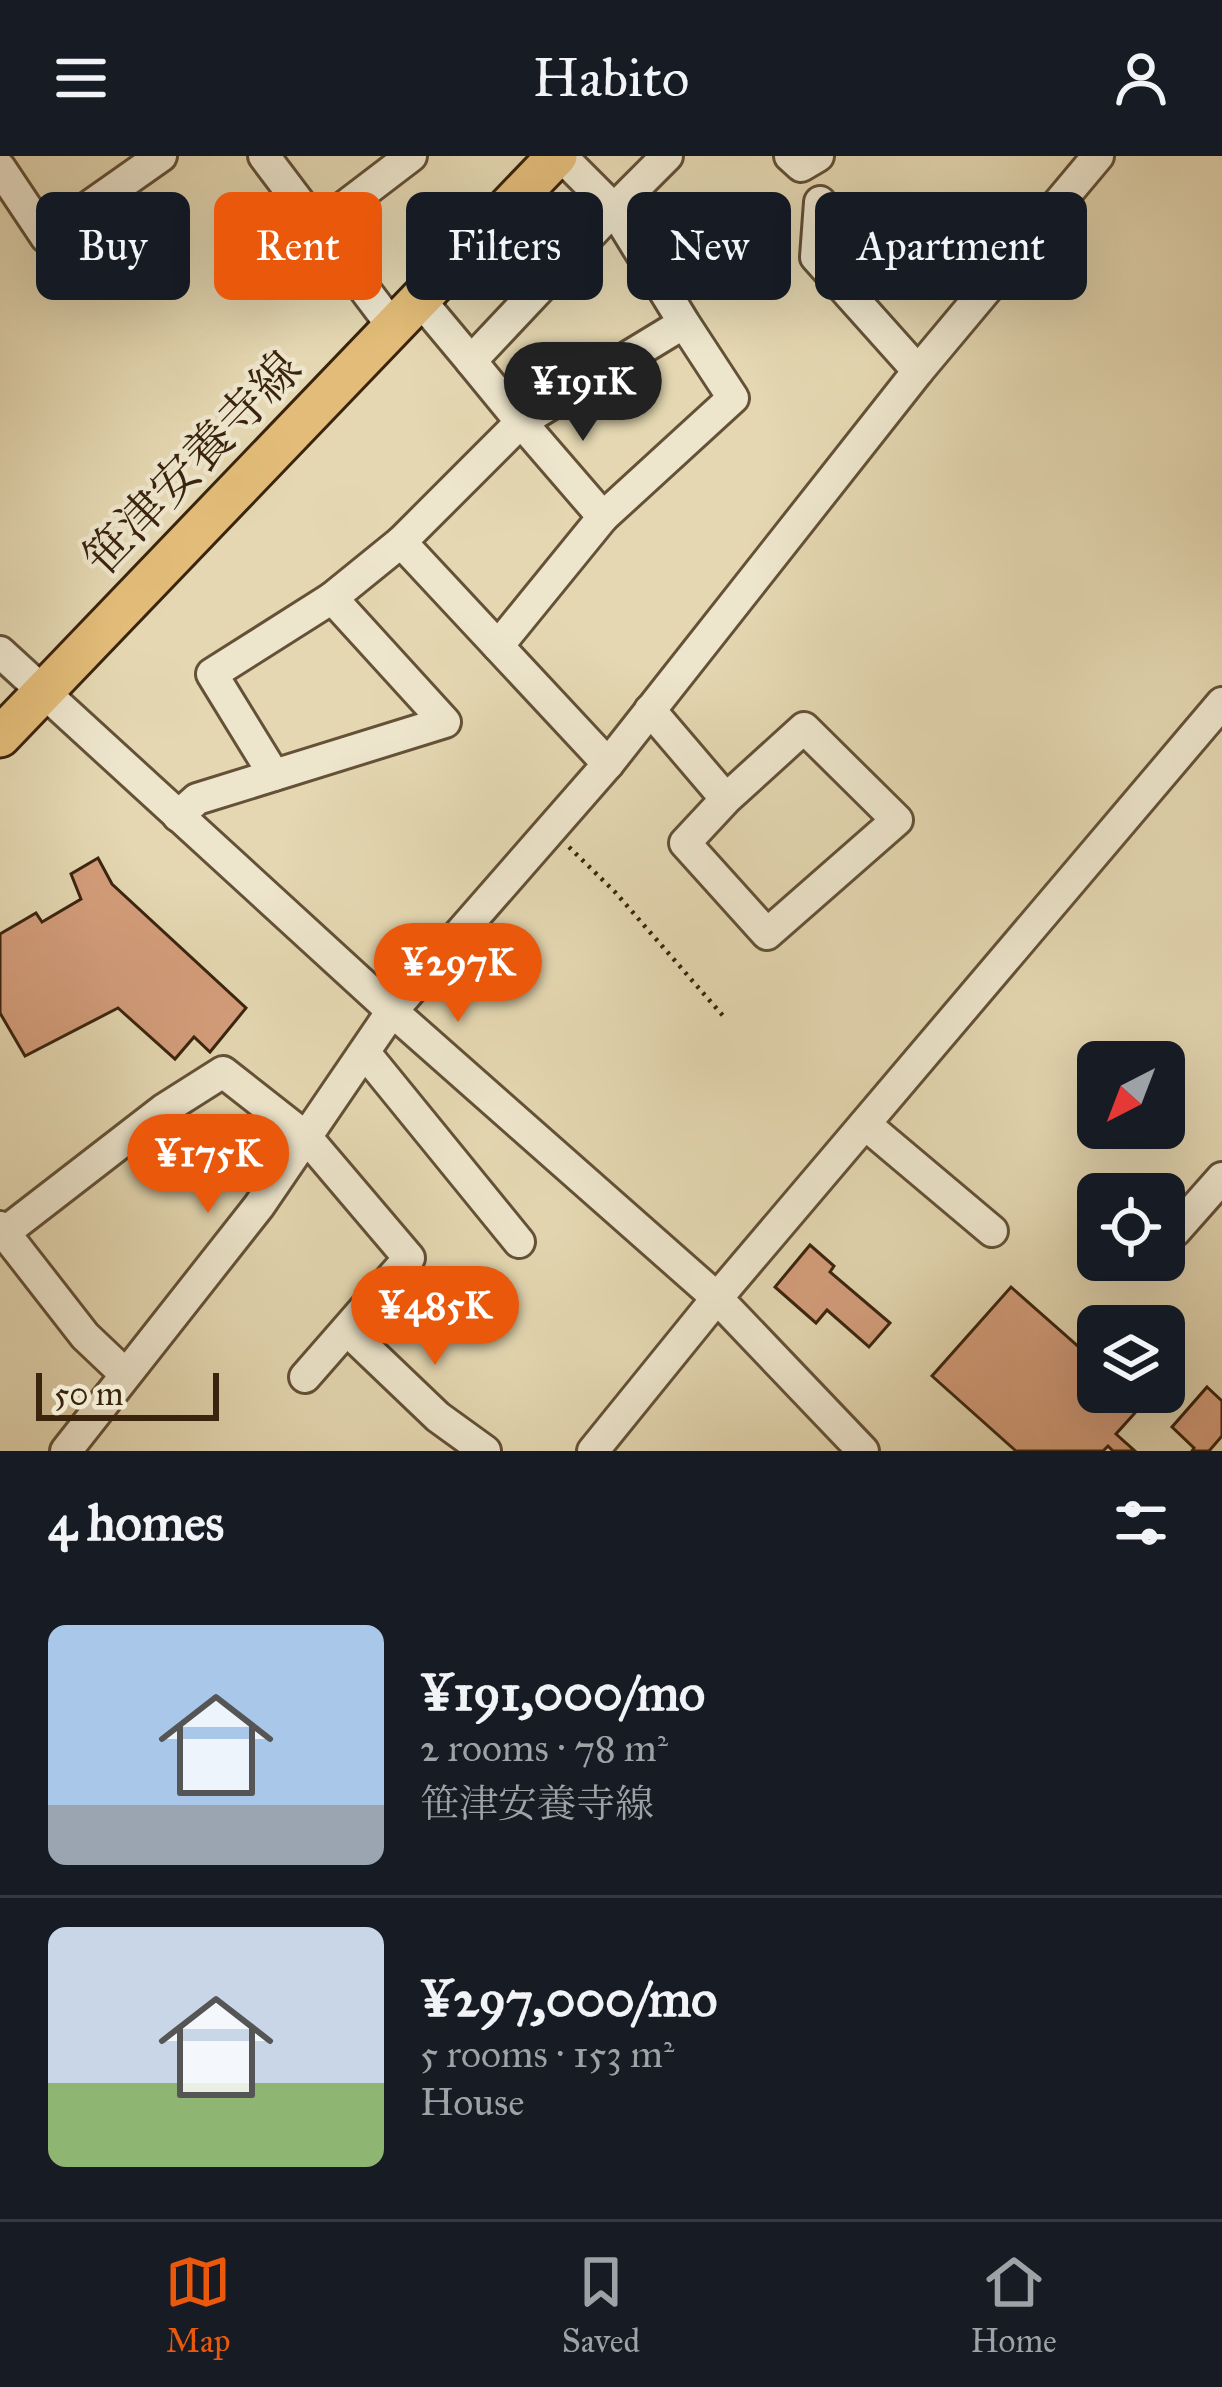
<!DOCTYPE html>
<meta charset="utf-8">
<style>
body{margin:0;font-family:"IM FELL Great Primer","Noto Serif JP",serif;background:#242831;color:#f1f3f6;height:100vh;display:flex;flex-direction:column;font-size:45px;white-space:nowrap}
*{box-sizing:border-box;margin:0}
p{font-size:39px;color:#9ea1a6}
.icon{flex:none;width:66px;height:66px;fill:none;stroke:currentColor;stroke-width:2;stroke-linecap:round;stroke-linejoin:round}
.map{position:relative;height:1295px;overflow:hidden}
.drawer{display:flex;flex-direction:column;background:#171b24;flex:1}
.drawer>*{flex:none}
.banner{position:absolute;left:36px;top:36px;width:1152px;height:108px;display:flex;gap:24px}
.needle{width:78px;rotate:222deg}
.fabs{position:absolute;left:1077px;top:885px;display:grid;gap:24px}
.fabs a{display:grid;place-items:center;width:108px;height:108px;border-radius:18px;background:#171b24;box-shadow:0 12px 48px #0002;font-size:60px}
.scale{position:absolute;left:36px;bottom:30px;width:183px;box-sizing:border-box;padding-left:12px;border:6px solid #3a240e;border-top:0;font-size:33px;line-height:42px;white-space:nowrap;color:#3a240e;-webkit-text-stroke:9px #ede5cc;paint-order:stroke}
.price{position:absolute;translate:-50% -102px;padding:0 27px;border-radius:42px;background:#ea580c;color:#fff;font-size:39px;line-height:78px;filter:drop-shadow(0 3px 6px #0008)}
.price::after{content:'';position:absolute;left:50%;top:72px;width:36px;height:27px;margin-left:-18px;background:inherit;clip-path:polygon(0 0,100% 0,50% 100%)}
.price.active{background:#222;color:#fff}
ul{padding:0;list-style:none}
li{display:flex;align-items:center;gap:36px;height:300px;padding:0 48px}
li+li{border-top:3px solid #363941}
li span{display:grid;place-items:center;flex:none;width:336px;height:240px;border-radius:18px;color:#555}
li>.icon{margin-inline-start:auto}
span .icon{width:144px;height:144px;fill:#fffc;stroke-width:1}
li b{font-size:51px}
h2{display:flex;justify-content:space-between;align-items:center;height:144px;padding:0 48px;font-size:51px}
.chip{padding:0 42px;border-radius:18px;background:#171b24;box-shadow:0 12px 48px #0002;font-size:42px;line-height:108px}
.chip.active{background:#ea580c;color:#fff}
header{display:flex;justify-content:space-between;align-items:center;height:156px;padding:0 48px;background:#171b24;font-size:54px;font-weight:600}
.tab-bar{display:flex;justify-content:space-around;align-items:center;height:168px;border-top:3px solid #363941;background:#171b24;font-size:33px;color:#9ea1a6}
.tab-bar a{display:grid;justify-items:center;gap:6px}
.tab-bar .active{color:#ea580c}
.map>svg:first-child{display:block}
.building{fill:#d49d7b;stroke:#3a240e;stroke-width:3}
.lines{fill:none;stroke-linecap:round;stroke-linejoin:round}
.minor-casing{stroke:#645137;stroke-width:36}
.major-casing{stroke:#3a240e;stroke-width:45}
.path{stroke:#3a240e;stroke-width:4.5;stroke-dasharray:3 6;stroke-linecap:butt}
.minor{stroke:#ede5cc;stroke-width:30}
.major{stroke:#e2bc78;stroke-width:39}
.labels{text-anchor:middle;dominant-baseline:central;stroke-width:9;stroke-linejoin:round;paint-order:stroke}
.street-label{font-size:48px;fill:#3a240e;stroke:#ede5cc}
</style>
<header><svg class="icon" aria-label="menu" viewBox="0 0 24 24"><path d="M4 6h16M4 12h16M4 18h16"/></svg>Habito<svg class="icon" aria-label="person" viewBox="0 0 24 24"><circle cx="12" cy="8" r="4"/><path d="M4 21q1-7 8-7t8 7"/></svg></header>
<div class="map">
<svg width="1222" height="1295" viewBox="0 0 1222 1295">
<rect width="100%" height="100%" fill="#e4d7b1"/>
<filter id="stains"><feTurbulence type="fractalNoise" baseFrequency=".00167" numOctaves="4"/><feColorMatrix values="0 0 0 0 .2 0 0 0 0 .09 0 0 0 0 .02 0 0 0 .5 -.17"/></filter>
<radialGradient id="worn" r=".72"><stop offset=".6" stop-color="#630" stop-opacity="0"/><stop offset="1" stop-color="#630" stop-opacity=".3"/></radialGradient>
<g class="building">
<polygon points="98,702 112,728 246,852 210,896 194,881 175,903 118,852 25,900 0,857 0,778 36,757 42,766 81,743 71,718"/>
<polygon points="810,1089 834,1110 830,1116 890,1167 869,1191 827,1154 816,1167 775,1131"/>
<polygon points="1011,1131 1098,1208 1098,1236 1129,1236 1143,1248 1116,1278 1135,1295 1113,1295 1108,1290 1103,1295 1016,1295 932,1220"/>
<polygon points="1207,1231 1222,1245 1222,1280 1209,1295 1192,1295 1194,1292 1172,1271"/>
</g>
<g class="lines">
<g class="minor-casing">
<g id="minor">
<polyline points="264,0 393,171"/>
<polyline points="561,0 614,53 667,0"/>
<polyline points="790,0 801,10 818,0"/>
<polyline points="0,12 46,81 161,0"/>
<polyline points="820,46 816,101 918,215"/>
<polyline points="318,71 411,0"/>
<polyline points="420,144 471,205"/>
<polyline points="603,361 733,242 684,167 521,266 471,205 614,53 684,167"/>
<polyline points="401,386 521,266 603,361 498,490"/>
<polyline points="0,496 392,855 717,1142 863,1295"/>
<polyline points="650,554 726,643 685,687 767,778 897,664 804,572 726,643"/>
<polyline points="274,619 212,518 332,442"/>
<polyline points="178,660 197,643 445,566 332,442 401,386 608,608"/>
<polyline points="365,897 519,1086"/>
<polyline points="865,968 992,1075"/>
<polyline points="0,1071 85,1180 124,1217"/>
<polyline points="1175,1075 1222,1022"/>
<polyline points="4,1077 163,954 223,916 307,982 409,1102 305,1221"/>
<polyline points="347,1174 438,1261 485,1295"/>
<polyline points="66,1295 259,1050 392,855 608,608 918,215 1098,0"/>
<polyline points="593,1295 717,1142 1222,547"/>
</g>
</g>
<g class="major-casing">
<polyline id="major" points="0,581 557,0"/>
</g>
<polyline class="path" points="569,691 615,736 724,861"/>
<use href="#minor" class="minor"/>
<use href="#major" class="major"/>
</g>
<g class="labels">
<g class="street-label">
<text transform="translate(192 307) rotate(-46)">笹津安養寺線</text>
</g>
</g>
<rect width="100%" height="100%" filter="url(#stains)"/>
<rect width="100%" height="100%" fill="url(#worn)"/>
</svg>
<div class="fabs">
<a><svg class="needle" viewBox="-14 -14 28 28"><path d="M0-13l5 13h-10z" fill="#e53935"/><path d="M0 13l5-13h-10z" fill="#9ea1a6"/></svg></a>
<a><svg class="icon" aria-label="locate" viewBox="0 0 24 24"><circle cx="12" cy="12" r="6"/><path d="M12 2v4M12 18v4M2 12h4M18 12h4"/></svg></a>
<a><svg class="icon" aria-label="layers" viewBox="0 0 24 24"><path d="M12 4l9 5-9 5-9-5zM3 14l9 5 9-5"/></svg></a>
</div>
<div class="scale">50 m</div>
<b class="price active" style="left:583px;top:288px">¥191K</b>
<b class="price" style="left:458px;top:869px">¥297K</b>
<b class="price" style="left:208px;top:1060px">¥175K</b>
<b class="price" style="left:435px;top:1212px">¥485K</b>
<div class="banner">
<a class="chip">Buy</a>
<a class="chip active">Rent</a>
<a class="chip">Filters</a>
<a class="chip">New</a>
<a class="chip">Apartment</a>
</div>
</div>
<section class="drawer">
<h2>4 homes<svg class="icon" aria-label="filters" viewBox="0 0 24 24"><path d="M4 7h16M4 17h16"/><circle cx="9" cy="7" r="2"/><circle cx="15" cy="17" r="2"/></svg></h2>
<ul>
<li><span style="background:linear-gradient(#a9c7e8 75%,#9aa5b1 0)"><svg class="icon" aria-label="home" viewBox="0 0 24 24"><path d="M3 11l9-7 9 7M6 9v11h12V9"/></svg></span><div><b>¥191,000/mo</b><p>2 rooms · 78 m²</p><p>笹津安養寺線</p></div></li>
<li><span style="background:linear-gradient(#c9d6e8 65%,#8fb573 0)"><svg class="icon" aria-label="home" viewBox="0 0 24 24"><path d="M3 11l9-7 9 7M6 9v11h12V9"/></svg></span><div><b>¥297,000/mo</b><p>5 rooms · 153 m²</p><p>House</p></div></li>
</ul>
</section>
<nav class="tab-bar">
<a class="active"><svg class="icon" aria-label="map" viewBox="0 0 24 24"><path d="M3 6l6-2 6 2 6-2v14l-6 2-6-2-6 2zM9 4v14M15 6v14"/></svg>Map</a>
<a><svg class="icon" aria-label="saved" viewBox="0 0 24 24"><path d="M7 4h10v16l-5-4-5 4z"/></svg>Saved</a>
<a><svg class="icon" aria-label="home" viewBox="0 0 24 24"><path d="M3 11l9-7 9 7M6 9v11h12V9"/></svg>Home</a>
</nav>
